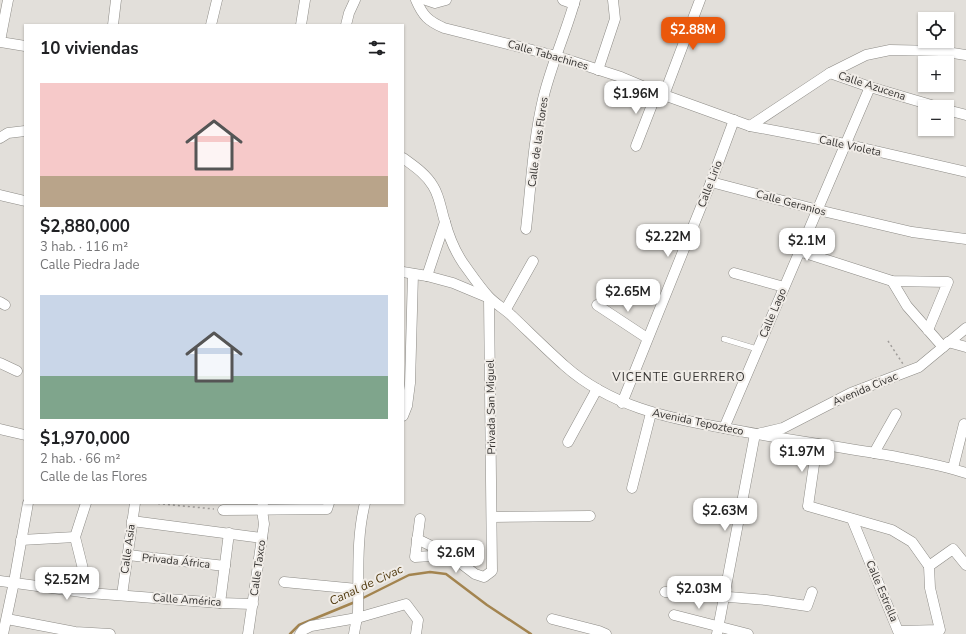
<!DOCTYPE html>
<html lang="es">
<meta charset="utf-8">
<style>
body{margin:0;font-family:"Nunito Sans",sans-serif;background:#f2f2f2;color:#202124;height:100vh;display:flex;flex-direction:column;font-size:15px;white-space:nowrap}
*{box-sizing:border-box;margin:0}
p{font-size:13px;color:#757577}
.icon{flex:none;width:22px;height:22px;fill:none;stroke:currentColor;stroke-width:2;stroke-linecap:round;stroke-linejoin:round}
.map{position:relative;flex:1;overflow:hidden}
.drawer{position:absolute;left:24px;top:24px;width:380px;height:480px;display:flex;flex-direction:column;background:#fff;border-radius:0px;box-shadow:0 1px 3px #0004}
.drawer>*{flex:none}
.fabs{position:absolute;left:918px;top:12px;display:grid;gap:8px}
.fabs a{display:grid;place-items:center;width:36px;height:36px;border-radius:0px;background:#fff;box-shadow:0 1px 3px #0004;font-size:20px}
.price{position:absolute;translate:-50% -34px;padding:0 9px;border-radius:8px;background:#fff;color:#222;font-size:13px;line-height:26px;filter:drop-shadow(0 1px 2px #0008)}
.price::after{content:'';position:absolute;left:50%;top:24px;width:12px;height:9px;margin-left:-6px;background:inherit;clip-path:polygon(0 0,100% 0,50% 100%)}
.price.selected{background:#ea580c;color:#fff}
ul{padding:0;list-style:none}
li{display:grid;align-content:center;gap:8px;height:212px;padding:0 16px}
li span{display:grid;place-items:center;height:124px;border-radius:0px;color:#555}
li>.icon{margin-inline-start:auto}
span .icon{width:72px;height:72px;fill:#fffc;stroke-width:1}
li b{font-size:17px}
h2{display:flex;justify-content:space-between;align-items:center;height:48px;padding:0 16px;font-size:17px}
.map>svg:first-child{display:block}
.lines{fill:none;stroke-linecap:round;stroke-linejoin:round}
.stream{stroke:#a3844f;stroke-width:2.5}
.service-casing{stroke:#8d8b86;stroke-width:6}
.minor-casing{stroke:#8d8b86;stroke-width:11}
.path{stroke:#9f9c99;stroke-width:1.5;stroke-dasharray:2 3;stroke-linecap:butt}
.service{stroke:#fff;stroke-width:5}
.minor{stroke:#fff;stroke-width:10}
.labels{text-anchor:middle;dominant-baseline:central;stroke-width:4;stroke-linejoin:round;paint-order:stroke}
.street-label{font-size:11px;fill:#343230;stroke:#f0ece7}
.neighbourhood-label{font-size:12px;letter-spacing:1px;fill:#343230;stroke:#f0ece7}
.water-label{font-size:12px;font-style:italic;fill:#50390e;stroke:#f0ece7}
</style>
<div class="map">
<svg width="966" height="634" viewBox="0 0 966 634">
<rect width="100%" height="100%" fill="#e2dfda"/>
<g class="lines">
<g class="stream">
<polyline points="361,599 409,575 430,572 446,574 487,605 531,634"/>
<polyline points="290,634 299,625 355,602"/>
</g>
<g class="service-casing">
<polyline id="service" points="724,339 757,349"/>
</g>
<g class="minor-casing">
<g id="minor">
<path d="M416,0C423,16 428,21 444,28L556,56L621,77L664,95L750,126L845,144L966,172"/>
<polyline points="426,0 435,3 446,0"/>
<polyline points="563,0 574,4"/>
<polyline points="113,25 116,0"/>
<polyline points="211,25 217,0"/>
<polyline points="301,25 305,0"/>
<polyline points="346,25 349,13 355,0"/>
<polyline points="0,41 8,0"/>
<polyline points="0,42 25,46"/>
<polyline points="598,70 615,19 613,0"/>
<polyline points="830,73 870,87 938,107"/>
<polyline points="664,95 700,0"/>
<polyline points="947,110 966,115"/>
<polyline points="750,126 830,73 866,55 890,50 940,51 966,55"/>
<polyline points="0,138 8,133 25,131"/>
<polyline points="636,146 657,92"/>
<path d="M403,158C414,166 426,174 433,186C440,197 441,210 445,222C449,237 455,251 463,263C471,274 479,286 488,296C495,304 505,309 512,316C530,333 547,350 565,366C610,406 667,418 724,428C780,439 836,446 892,456C917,461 942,465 966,473"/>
<polyline points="711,182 818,210 912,232 966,239"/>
<polyline points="0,195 25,201"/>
<path d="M526,229C531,186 533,141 543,99C551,65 566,33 575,0"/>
<polyline points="799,251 892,281 948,282 928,330"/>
<polyline points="403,272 427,276 453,283 489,298 492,571 484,577 475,574 450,555 417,539"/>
<polyline points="734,273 784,287"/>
<polyline points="427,276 445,222"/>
<polyline points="892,281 907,306 943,347"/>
<polyline points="0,302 5,305"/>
<polyline points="597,305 647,338"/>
<polyline points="506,309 533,261"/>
<polyline points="948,342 966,347"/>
<polyline points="0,363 17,371"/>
<polyline points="622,403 711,182 734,120"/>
<polyline points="403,416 407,406 410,383 413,274"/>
<polyline points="724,428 870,87"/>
<polyline points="0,429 25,435"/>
<polyline points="761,433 783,428 851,393 919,367 966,328"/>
<polyline points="568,442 597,389"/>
<polyline points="817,444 808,506 892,530 912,542 929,566"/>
<polyline points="874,453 896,414"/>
<polyline points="953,468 964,424"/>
<polyline points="632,488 651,413"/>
<polyline points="223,510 327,509 329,503"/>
<polyline points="492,517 590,516"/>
<polyline points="420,519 415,557 448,555"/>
<polyline points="852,519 898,631 940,630 930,588 929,566"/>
<polyline points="132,521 262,538"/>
<polyline points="75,537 89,593"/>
<polyline points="75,537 86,503"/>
<polyline points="21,540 75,537"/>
<polyline points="128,555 225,566"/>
<polyline points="929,566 953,549 966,565"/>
<polyline points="0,581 89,593 220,603 253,604"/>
<polyline points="284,582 357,589"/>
<polyline points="665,592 766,600 807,606 812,592"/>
<polyline points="122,595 135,503"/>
<polyline points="220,603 229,533"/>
<polyline points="674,615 748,634"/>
<polyline points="7,619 75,632 110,634"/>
<polyline points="552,619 599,631 606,634"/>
<polyline points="3,634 14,582 28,503"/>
<polyline points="248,634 264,524 262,510 263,503"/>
<polyline points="300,634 303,630 311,626 357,618 406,604 418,620 416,634"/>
<path d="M354,634C355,627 357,619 358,612C359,576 356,538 365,503"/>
<polyline points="717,634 755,434"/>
</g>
</g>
<g class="path">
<polyline points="888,341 903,364"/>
<polyline points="153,503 214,509"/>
</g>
<use href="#service" class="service"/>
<use href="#minor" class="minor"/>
</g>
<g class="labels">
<g class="street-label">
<text transform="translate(548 55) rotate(16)">Calle Tabachines</text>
<text transform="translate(872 86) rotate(18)">Calle Azucena</text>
<text transform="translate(538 142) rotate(-82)">Calle de las Flores</text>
<text transform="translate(850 146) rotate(12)">Calle Violeta</text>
<text transform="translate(710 184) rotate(-69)">Calle Lirio</text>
<text transform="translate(791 203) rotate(15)">Calle Geranios</text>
<text transform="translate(773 313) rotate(-67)">Calle Lago</text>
<text transform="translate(865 389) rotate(-23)">Avenida Civac</text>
<text transform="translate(491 407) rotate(-91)">Privada San Miguel</text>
<text transform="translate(698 422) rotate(12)">Avenida Tepozteco</text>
<text transform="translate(128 549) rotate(-82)">Calle Asia</text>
<text transform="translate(176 561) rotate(6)">Privada África</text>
<text transform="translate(258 568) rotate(-82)">Calle Taxco</text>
<text transform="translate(882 591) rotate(67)">Calle Estrella</text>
<text transform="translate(187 600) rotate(4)">Calle América</text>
</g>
<g class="neighbourhood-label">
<text x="679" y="377">VICENTE GUERRERO</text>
</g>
<g class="water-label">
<text transform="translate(366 585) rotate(-25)">Canal de Civac</text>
</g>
</g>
</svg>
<div class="fabs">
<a><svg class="icon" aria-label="locate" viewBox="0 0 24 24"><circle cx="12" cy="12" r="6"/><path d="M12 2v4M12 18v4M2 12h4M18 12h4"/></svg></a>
<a>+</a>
<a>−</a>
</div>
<b class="price selected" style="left:693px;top:51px">$2.88M</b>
<b class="price" style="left:636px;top:115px">$1.96M</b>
<b class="price" style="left:668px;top:258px">$2.22M</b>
<b class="price" style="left:807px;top:262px">$2.1M</b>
<b class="price" style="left:628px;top:313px">$2.65M</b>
<b class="price" style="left:802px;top:473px">$1.97M</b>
<b class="price" style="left:725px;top:532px">$2.63M</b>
<b class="price" style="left:456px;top:574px">$2.6M</b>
<b class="price" style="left:67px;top:601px">$2.52M</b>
<b class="price" style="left:699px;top:610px">$2.03M</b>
<section class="drawer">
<h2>10 viviendas<svg class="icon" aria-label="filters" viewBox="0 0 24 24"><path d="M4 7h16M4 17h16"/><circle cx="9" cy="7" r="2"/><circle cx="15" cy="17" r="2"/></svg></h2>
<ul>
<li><span style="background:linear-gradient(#f6c9c9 75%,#b9a48a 0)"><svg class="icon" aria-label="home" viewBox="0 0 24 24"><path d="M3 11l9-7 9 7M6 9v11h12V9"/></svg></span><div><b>$2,880,000</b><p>3 hab. · 116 m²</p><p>Calle Piedra Jade</p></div></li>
<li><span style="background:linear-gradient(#c9d6e8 65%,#7fa58c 0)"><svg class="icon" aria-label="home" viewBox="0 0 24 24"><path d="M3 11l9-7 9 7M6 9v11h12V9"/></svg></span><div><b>$1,970,000</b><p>2 hab. · 66 m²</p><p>Calle de las Flores</p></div></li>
</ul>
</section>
</div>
